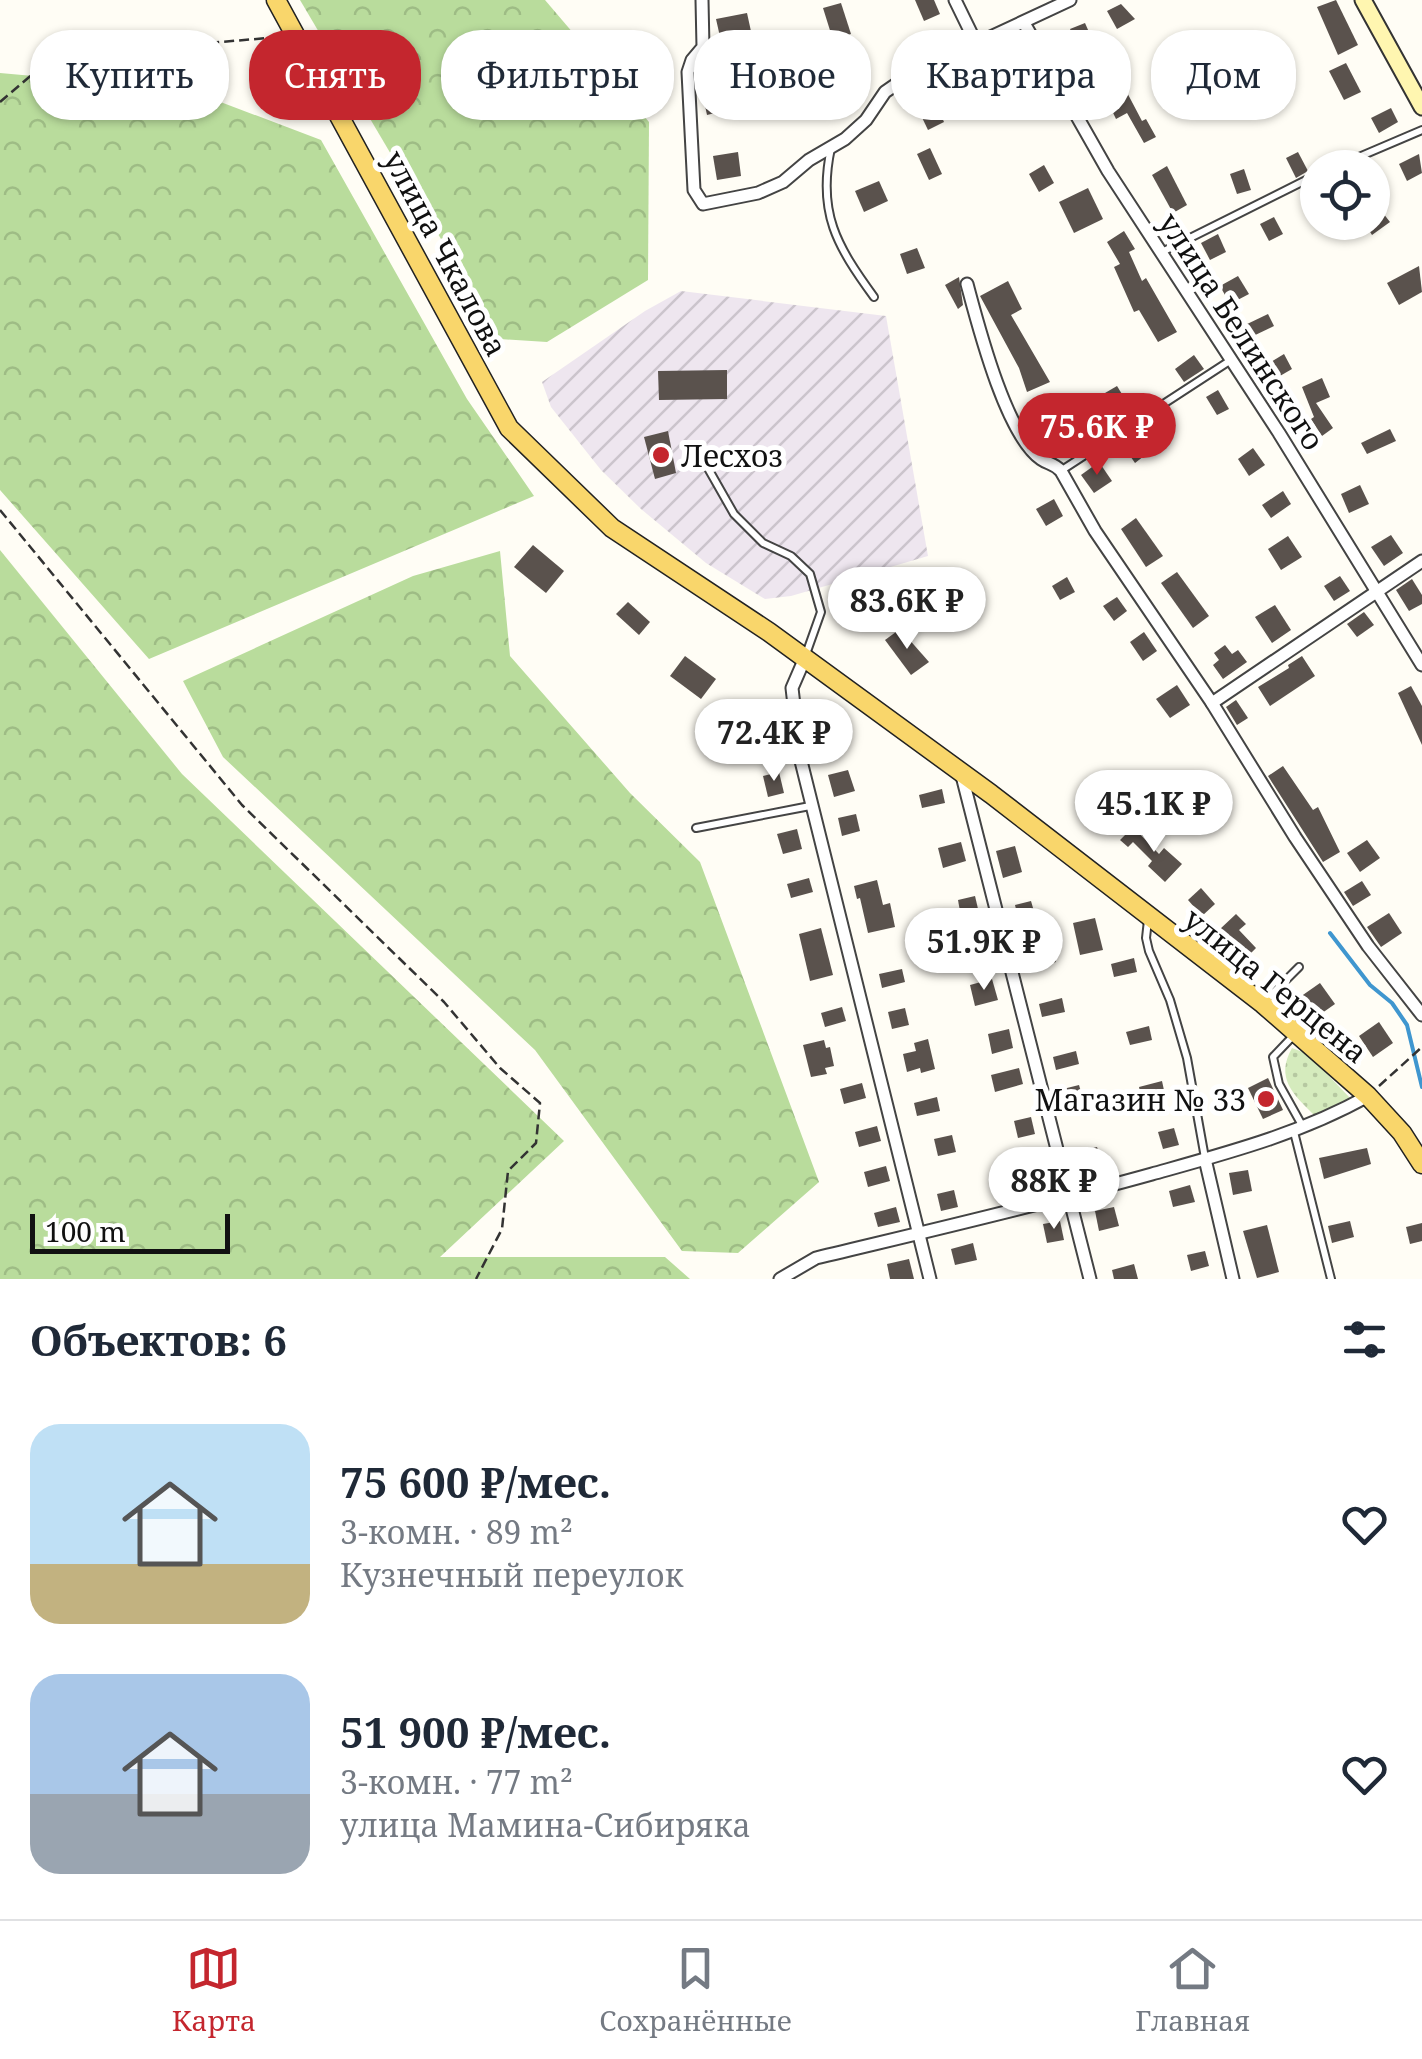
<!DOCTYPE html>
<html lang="ru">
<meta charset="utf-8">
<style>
body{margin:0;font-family:"Noto Serif",serif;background:#f2f2f3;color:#1f2937;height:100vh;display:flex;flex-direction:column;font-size:38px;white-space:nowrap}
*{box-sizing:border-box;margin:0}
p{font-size:32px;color:#747a83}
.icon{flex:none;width:55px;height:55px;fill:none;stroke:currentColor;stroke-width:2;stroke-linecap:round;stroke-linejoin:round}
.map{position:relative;height:1279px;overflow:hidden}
.sheet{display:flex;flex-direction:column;background:#fff;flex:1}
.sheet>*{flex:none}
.banner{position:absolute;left:30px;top:30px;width:1362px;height:90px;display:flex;gap:20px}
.controls{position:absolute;left:1300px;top:150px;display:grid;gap:20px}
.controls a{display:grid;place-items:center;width:90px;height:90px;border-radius:50%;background:#fff;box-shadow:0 2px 8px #0004;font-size:50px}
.scale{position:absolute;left:30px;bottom:25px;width:200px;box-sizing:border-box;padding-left:10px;border:5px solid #111;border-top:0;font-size:28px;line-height:35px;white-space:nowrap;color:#111;-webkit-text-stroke:8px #fff;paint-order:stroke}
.price{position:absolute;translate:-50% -85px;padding:0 22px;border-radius:35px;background:#fff;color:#222;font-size:32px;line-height:65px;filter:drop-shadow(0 2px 5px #0008)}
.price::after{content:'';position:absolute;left:50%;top:60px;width:30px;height:22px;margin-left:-15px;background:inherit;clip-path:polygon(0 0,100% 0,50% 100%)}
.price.selected{background:#c4262e;color:#fff}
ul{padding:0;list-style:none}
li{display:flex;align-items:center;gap:30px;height:250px;padding:0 30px}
li span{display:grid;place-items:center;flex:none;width:280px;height:200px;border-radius:30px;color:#555}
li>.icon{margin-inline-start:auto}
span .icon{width:120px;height:120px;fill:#fffc;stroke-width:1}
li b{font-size:42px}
h2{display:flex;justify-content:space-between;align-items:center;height:120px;padding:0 30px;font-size:42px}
.pill{padding:0 35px;border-radius:40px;background:#fff;box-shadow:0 2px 8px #0004;font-size:35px;line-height:90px}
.pill.selected{background:#c4262e;color:#fff}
.tabs{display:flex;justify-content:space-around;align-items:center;height:140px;border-top:2px solid #e0e1e3;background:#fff;font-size:28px;color:#747a83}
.tabs a{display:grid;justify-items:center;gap:5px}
.tabs .selected{color:#c4262e}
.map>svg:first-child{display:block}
.industrial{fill:url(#industrial-furrows)}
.grass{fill:url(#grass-dots)}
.forest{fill:url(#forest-crowns)}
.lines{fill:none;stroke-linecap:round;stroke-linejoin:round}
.stream{stroke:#3f96cf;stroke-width:4}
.building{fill:#5a524d}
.lane-casing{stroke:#444;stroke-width:10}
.street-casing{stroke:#444;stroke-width:15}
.secondary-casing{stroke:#333;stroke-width:19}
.primary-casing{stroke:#222;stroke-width:21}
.path{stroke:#333;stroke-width:2.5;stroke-dasharray:10 5;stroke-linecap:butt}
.lane{stroke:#fff;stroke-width:6}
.street{stroke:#fff;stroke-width:11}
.secondary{stroke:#fff6b0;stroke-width:15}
.primary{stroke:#f9d66b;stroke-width:18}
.poi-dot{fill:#c4262e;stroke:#fff;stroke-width:4}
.labels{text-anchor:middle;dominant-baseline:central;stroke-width:10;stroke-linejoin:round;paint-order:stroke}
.street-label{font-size:30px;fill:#111;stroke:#fff}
.poi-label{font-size:30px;fill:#111;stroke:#fff;text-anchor:start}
</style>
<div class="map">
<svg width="1422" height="1279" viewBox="0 0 1422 1279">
<defs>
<pattern id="industrial-furrows" width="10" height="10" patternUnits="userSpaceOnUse" patternTransform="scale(2.5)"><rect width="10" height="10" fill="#eee6ef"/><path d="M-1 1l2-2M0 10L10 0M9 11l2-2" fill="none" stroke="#cbc4cc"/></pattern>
<pattern id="grass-dots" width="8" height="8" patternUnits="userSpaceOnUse" patternTransform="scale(2.5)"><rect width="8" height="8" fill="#d5ebbd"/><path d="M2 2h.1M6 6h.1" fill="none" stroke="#b6c8a1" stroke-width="1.8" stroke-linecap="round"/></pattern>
<pattern id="forest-crowns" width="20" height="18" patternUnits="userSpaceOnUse" patternTransform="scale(2.5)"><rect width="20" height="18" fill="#b9dc9c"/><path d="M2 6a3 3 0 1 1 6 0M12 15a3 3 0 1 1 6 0" fill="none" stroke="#9ebc85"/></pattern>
</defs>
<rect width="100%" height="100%" fill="#fffdf5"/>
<polygon class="industrial" points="681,291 886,316 928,556 791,596 765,599 706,563 641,509 601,470 551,407 542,382 645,311"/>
<path class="grass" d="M1292,1048L1308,1054L1350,1098L1314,1115C1293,1094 1275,1078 1292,1048Z"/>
<g class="forest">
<polygon points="300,0 545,0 649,122 648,280 547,342 500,339"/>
<polygon points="0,73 189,90 321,140 467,399 534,496 149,659 0,490"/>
<polygon points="0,550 182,774 564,1141 440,1257 665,1257 690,1279 0,1279"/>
<polygon points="500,551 510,656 630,793 700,862 819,1182 738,1253 682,1251 535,1050 223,757 183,681 413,576"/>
</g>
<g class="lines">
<polyline class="stream" points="1330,933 1370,985 1392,1003 1407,1025 1422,1087"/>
</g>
<g class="building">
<polygon points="915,0 934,0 940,14 924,21"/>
<polygon points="1336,0 1358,45 1338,55 1317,7"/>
<polygon points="841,3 851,34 833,40 823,8"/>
<polygon points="1121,4 1135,19 1117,29 1107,11"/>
<polygon points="747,13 754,45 739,48 743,85 720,88 717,60 725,59 716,19"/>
<polygon points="1085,23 1096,48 1081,54 1070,29"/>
<polygon points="646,40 652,63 633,68 627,45"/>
<polygon points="1016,55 1031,87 1011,96 996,64"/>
<polygon points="1346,63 1361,92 1344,100 1329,71"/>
<polygon points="975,79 985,101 966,109 957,87"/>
<polygon points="1122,83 1142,121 1146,119 1156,137 1144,143 1127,113 1116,119 1103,92"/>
<polygon points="724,97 727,110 707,115 704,101"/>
<polygon points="933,97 944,122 928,130 916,105"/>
<polygon points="1391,108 1398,122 1379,133 1371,118"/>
<polygon points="930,148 942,174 929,180 917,154"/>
<polygon points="738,152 741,176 717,180 713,156"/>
<polygon points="1298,152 1308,171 1296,178 1286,158"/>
<polygon points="1419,154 1422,173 1407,181 1399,164"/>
<polygon points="1044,165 1054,183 1039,192 1029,174"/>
<polygon points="1167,166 1187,205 1173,213 1152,175"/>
<polygon points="1244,169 1251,190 1237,194 1230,174"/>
<polygon points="879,181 888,201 864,212 855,191"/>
<polygon points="1088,188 1103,219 1074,233 1059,202"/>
<polygon points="1372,199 1390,222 1372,235 1364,222 1372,222"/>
<polygon points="1274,217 1283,234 1269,241 1260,224"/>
<polygon points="1124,231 1135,249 1129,252 1142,281 1146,278 1177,332 1158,342 1139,310 1134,312 1114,267 1120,264 1107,242"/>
<polygon points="1218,234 1226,252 1210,260 1201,243"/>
<polygon points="917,248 925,268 907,274 900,254"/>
<polygon points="1419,266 1422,292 1399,305 1387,283"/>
<polygon points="1238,276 1249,294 1230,304 1220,286"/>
<polygon points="959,277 963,305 958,309 945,285"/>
<polygon points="1008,281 1022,309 1011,315 1050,382 1027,392 1019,368 980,296"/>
<polygon points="1268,314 1274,326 1249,338 1243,326"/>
<polygon points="1284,354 1292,369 1273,380 1264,366"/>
<polygon points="1194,355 1204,369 1184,382 1175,369"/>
<polygon points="727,370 727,399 659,400 658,371"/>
<polygon points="1322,378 1330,397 1316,403 1333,428 1322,436 1311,419 1314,417 1302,387"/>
<polygon points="1117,386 1133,412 1109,426 1093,400"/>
<polygon points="1218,390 1229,409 1217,415 1206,397"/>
<polygon points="1160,418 1171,435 1135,463 1124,447 1151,429 1149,425"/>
<polygon points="1071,422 1079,445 1060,452 1051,428"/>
<polygon points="1390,429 1396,441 1367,454 1361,443"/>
<polygon points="668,431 676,473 655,479 644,437"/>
<polygon points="1253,448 1265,465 1249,476 1238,459"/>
<polygon points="1099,462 1112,481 1094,493 1081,475"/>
<polygon points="1360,485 1369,504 1349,513 1341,494"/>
<polygon points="1283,491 1291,504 1271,518 1262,505"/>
<polygon points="1054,499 1063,516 1046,526 1036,509"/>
<polygon points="1136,518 1163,556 1146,567 1121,529"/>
<polygon points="1391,535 1403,553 1384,566 1371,547"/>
<polygon points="1288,536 1302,557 1281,570 1268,549"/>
<polygon points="533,545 564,571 546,593 514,567"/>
<polygon points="1177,572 1209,616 1193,628 1161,583"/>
<polygon points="1340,576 1350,591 1334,601 1324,586"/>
<polygon points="1067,577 1075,592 1060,600 1052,586"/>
<polygon points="1412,579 1422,595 1422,604 1409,611 1396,590"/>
<polygon points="1117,597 1127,611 1114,621 1103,606"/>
<polygon points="628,602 650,622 639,635 616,614"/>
<polygon points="1275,605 1291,630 1272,643 1255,617"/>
<polygon points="1364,612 1374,625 1357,637 1347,624"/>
<polygon points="900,629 929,662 911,675 885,640"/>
<polygon points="1144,632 1157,651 1143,661 1130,642"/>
<polygon points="1225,645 1232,654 1238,650 1247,662 1223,679 1213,665 1219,660 1214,653"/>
<polygon points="685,656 716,679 701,699 670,676"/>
<polygon points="1302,656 1315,676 1270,706 1258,687 1289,668 1288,665"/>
<polygon points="1177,685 1190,705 1170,718 1156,699"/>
<polygon points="1411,686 1422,706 1422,745 1398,693"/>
<polygon points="1236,700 1248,718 1237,725 1226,707"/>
<polygon points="773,735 777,749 756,755 752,740"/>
<polygon points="1283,766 1313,810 1318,807 1340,852 1323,862 1268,776"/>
<polygon points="848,770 855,791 834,797 828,775"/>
<polygon points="779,772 784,793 768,797 763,776"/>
<polygon points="942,789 945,803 922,808 919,795"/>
<polygon points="1101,797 1115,809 1102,823 1088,811"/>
<polygon points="856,814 860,831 842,836 838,818"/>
<polygon points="1133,827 1159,854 1164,848 1182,864 1165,882 1148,866 1152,861 1133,842 1128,847 1120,840"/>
<polygon points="797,829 802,849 783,854 777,834"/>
<polygon points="1367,840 1380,858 1360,872 1347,853"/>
<polygon points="961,842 966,861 943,868 938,848"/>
<polygon points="1015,846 1022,872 1003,878 996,851"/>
<polygon points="809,878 813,892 791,898 787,884"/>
<polygon points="877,880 883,905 890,903 895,927 868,933 860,898 857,899 854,886"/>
<polygon points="1362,881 1371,895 1353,906 1344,892"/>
<polygon points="1201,888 1215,904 1202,916 1188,900"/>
<polygon points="975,896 979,913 961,917 958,900"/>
<polygon points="1031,901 1038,925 1045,923 1056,962 1030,969 1015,905"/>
<polygon points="1389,913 1402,933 1381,947 1367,927"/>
<polygon points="1236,914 1246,924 1239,930 1256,948 1244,960 1219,930"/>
<polygon points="1095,918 1103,950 1080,955 1073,923"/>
<polygon points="821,928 833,975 810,981 799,934"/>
<polygon points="986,945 989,959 966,964 963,951"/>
<polygon points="1134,958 1137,972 1114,977 1111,964"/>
<polygon points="902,969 905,982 882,988 879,974"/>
<polygon points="992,979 998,1000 975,1006 970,985"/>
<polygon points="1320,983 1335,1004 1315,1018 1300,997"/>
<polygon points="1062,998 1065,1012 1042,1017 1039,1004"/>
<polygon points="842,1007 846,1021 825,1027 821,1013"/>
<polygon points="905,1008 909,1025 892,1029 888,1012"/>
<polygon points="1379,1022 1393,1043 1373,1057 1359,1036"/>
<polygon points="1149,1026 1152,1040 1130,1045 1126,1032"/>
<polygon points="1009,1029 1013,1048 992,1054 988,1034"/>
<polygon points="928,1039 935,1069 921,1073 920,1068 907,1072 903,1054 916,1051 914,1043"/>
<polygon points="824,1040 826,1048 830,1047 834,1066 825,1068 827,1074 811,1077 803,1045"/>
<polygon points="1076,1051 1079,1064 1056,1070 1053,1057"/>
<polygon points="1019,1068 1023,1084 995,1092 991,1075"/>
<polygon points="1268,1078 1283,1110 1263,1119 1248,1088"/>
<polygon points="1162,1081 1165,1095 1142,1101 1139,1087"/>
<polygon points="862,1083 866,1098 844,1104 840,1089"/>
<polygon points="1079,1085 1084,1102 1068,1106 1063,1089"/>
<polygon points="937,1097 940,1111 917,1116 914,1103"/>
<polygon points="1031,1117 1035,1134 1018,1138 1014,1121"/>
<polygon points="877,1126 881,1141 859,1147 855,1132"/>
<polygon points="1174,1128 1179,1145 1163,1149 1158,1132"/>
<polygon points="952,1135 956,1152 938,1156 934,1139"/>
<polygon points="1097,1147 1102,1164 1086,1168 1081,1151"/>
<polygon points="1367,1148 1371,1164 1324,1179 1319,1158"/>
<polygon points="1044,1164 1047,1181 1030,1185 1026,1168"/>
<polygon points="886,1166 890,1181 868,1187 864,1172"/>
<polygon points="1248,1170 1252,1191 1233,1195 1229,1173"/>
<polygon points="1190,1185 1195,1202 1173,1207 1169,1191"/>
<polygon points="954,1190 958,1207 941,1211 937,1194"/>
<polygon points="896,1207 900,1222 878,1227 874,1213"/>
<polygon points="1114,1207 1119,1226 1099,1231 1095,1211"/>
<polygon points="1060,1221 1064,1240 1047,1243 1043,1224"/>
<polygon points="1350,1221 1354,1237 1332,1243 1328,1226"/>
<polygon points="1422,1223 1422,1241 1410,1244 1406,1227"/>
<polygon points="1267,1225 1279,1272 1257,1278 1243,1231"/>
<polygon points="973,1243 977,1260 955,1265 951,1249"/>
<polygon points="1205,1251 1209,1266 1191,1271 1187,1255"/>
<polygon points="909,1259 914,1279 890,1279 887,1264"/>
<polygon points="1134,1264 1138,1279 1114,1279 1112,1270"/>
</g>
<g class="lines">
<g class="lane-casing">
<g id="lane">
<path d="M831,148C817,213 837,246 874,297"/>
<polyline points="1333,168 1422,130"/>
<polyline points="1162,252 1318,174"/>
<polyline points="705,463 734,514 763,543 791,556 810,574 821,612 805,657"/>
<polyline points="1062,470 1231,360"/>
<polyline points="696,828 810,806"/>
<polyline points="1148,920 1146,938 1149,951 1170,1000 1187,1058 1205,1158"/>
<polyline points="1263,1003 1299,967"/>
<polyline points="1294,1035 1273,1057 1279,1084 1303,1127"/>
<polyline points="1294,1132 1331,1279"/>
</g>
</g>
<g class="street-casing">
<g id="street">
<polyline points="702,0 703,47 692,60 688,72 694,190 703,204 758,193 783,182 809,160 845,139 866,120 885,92 911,74 1070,0"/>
<polyline points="955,0 976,43"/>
<polyline points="1024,23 1108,171 1279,433 1422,665"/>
<path d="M967,284C978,325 1006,435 1041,459C1048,464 1054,463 1061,471L1095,531L1212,703L1295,837L1368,946L1422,1015"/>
<polyline points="805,658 792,688 800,757 930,1279"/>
<polyline points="1212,703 1422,561"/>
<polyline points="961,772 1090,1279"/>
<polyline points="1205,1159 1233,1279"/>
<path d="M780,1279L816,1258C928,1231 1041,1205 1152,1174C1227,1153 1300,1134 1368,1096"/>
</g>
</g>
<g class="secondary-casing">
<polyline id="secondary" points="1363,0 1422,107"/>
</g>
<g class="primary-casing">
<polyline id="primary" points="276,0 509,428 612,528 769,632 991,794 1263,1004 1368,1096 1402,1133 1422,1164"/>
</g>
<g class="path">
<polyline points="0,102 42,66 77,54 280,37"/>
<polyline points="0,510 242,805 444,1002 500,1068 540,1103 536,1143 508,1171 502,1229 476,1279"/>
<polyline points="1379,1086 1422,1047"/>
</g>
<use href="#lane" class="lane"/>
<use href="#street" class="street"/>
<use href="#secondary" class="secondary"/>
<use href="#primary" class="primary"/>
</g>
<g class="poi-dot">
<circle cx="661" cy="455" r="10"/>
<circle cx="1266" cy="1099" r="10"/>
</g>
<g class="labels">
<g class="street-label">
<text transform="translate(446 253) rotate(62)">улица Чкалова</text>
<text transform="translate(1242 331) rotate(57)">улица Белинского</text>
<text transform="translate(1276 985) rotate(39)">улица Герцена</text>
</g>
<g class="poi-label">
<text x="681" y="455">Лесхоз</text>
<text x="1246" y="1099" text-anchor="end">Магазин № 33</text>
</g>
</g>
</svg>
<div class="controls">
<a><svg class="icon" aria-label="locate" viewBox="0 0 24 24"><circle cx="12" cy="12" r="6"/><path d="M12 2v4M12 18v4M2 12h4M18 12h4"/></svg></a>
</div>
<div class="scale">100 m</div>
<b class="price selected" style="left:1097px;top:478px">75.6K ₽</b>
<b class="price" style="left:907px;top:652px">83.6K ₽</b>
<b class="price" style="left:774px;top:784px">72.4K ₽</b>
<b class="price" style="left:1154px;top:855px">45.1K ₽</b>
<b class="price" style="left:984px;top:993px">51.9K ₽</b>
<b class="price" style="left:1054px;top:1232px">88K ₽</b>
<div class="banner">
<a class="pill">Купить</a>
<a class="pill selected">Снять</a>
<a class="pill">Фильтры</a>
<a class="pill">Новое</a>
<a class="pill">Квартира</a>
<a class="pill">Дом</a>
</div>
</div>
<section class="sheet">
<h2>Объектов: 6<svg class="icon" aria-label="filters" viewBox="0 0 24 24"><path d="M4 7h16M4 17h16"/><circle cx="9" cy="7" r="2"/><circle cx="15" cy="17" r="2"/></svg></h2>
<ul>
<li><span style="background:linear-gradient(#bfe0f5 70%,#c2b280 0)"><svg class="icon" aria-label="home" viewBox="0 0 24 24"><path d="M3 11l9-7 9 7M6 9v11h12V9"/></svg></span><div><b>75 600 ₽/мес.</b><p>3-комн. · 89 m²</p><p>Кузнечный переулок</p></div><svg class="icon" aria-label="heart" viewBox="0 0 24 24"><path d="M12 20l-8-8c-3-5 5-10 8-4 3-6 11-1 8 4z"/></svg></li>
<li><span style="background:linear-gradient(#a9c7e8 60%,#9aa5b1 0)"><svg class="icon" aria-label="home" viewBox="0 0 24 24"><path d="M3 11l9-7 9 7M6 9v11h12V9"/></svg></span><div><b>51 900 ₽/мес.</b><p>3-комн. · 77 m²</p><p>улица Мамина-Сибиряка</p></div><svg class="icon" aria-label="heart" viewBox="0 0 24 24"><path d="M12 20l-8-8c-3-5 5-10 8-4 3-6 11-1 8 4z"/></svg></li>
</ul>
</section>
<nav class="tabs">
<a class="selected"><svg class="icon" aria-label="map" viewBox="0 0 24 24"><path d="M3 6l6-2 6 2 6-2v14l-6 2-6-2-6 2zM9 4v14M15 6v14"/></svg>Карта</a>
<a><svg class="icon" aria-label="saved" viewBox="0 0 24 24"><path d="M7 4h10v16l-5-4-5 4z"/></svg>Сохранённые</a>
<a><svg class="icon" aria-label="home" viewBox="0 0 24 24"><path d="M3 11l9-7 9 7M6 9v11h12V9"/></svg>Главная</a>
</nav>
